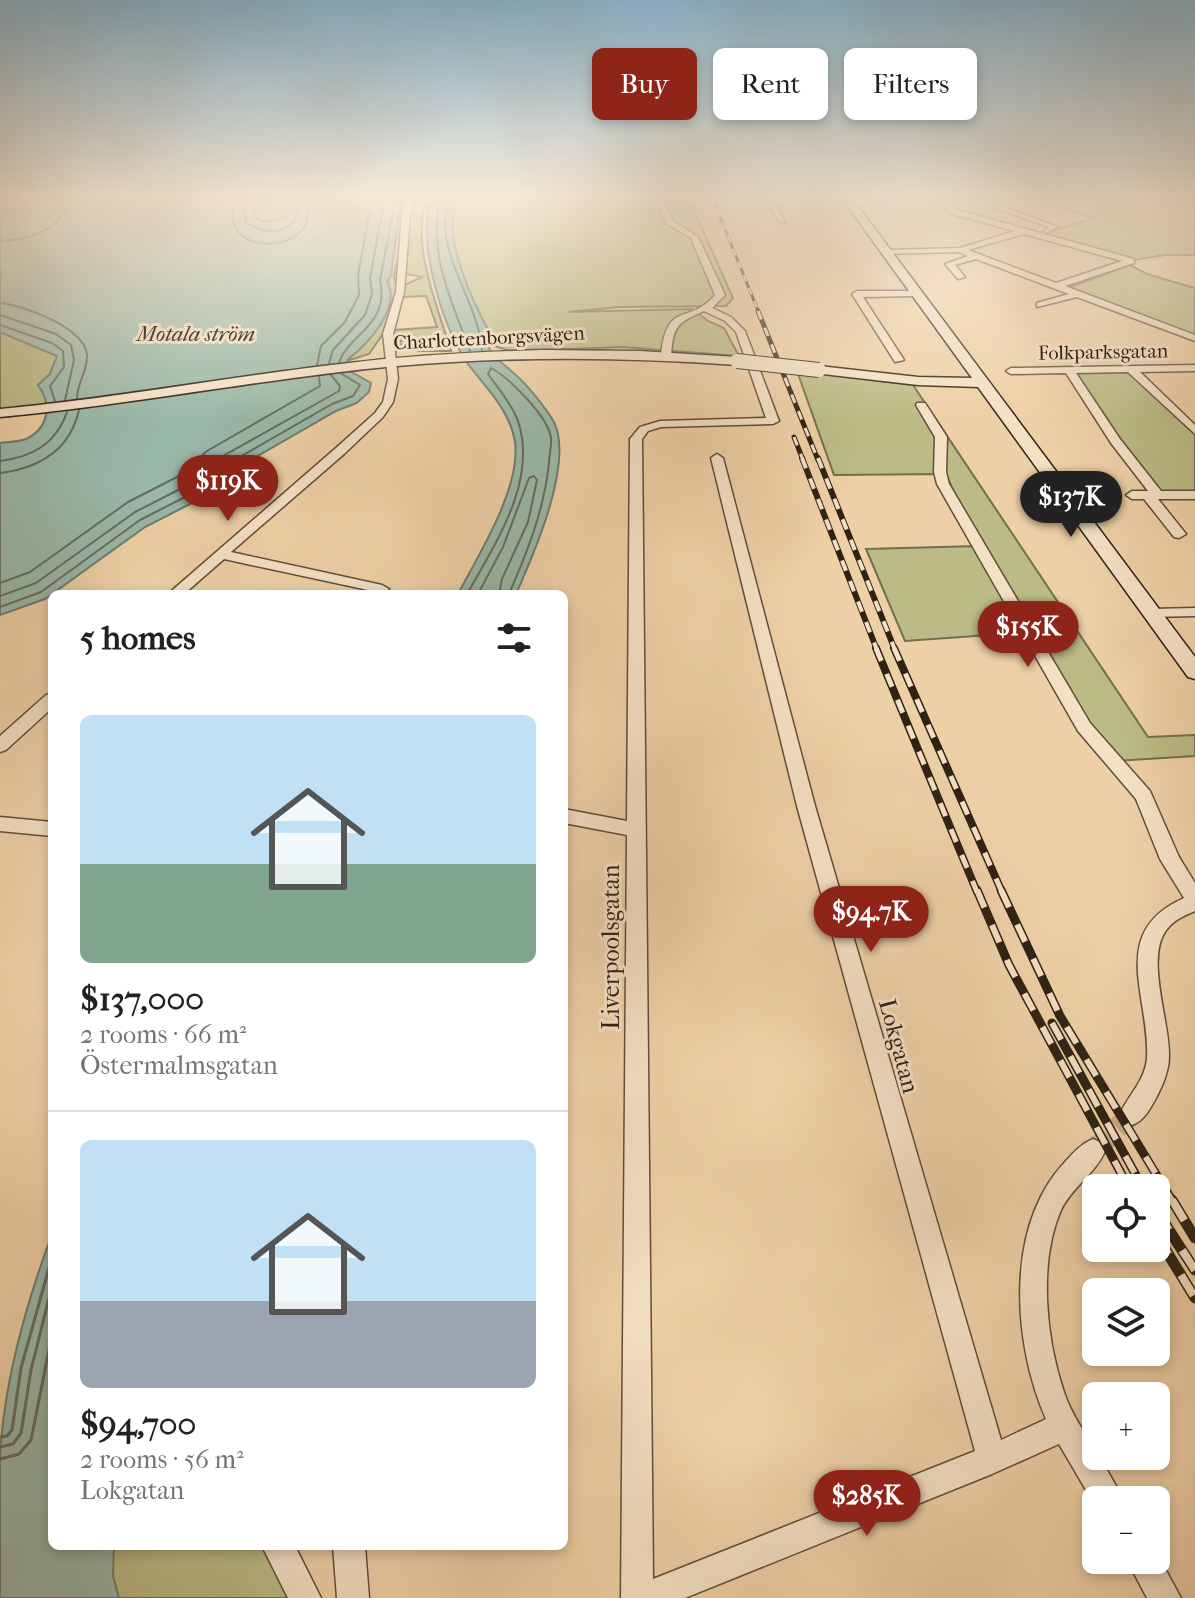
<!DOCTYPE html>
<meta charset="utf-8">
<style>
body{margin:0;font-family:"IM FELL French Canon",serif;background:#f6f6f6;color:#202124;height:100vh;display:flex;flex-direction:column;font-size:30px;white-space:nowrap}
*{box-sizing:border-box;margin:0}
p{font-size:26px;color:#757577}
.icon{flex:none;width:44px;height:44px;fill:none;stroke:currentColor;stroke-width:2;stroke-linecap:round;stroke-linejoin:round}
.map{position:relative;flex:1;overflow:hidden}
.drawer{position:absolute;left:48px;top:590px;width:520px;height:960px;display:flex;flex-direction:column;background:#fff;border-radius:12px;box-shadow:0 4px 12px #0003}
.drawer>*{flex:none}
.top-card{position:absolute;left:592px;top:48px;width:482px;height:72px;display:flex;gap:16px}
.fabs{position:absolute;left:1082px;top:1174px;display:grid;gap:16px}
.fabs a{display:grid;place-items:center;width:88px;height:88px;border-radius:12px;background:#fff;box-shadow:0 4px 12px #0003;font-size:40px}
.price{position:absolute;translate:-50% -68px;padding:0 18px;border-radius:28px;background:#8f2418;color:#fff;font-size:26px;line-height:52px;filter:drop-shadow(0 2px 4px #0008)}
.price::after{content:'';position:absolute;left:50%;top:48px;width:24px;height:18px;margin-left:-12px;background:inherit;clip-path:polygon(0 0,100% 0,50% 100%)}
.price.selected{background:#222;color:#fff}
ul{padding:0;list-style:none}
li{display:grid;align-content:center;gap:16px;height:424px;padding:0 32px}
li+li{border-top:2px solid #e0e0e0}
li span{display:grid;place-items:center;height:248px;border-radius:12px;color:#555}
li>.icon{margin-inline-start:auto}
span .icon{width:144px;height:144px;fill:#fffc;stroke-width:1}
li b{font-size:34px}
h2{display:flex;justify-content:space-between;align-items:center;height:96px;padding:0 32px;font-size:34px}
.chip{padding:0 28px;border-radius:12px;background:#fff;box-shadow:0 4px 12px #0003;font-size:28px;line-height:72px}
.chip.selected{background:#8f2418;color:#fff}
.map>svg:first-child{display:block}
.green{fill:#bbbb85;stroke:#756e4d;stroke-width:2}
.water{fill:#99b7a8;stroke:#6f7b6d;stroke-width:2}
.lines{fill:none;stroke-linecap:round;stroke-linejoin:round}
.shore-far1{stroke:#646c5e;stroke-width:2}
.shore{stroke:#646c5e;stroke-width:3}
.street-tunnel{stroke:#c8ad89;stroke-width:22;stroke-dasharray:22 11;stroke-linecap:butt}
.street-casing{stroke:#5f4e39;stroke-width:3}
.secondary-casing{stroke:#2f2215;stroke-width:3}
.street{fill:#f4e0c5;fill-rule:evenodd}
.secondary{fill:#f4e0c5;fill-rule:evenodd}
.rail-far5-casing{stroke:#2f2215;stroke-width:3}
.rail-far4-casing{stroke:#2f2215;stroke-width:5}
.rail-far3-casing{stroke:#2f2215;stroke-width:6}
.rail-far2-casing{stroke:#2f2215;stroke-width:8}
.rail-far1-casing{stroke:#2f2215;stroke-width:9}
.rail-casing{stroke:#2f2215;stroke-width:11}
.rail-far5{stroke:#f4e0c5;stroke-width:2;stroke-dasharray:7;stroke-linecap:butt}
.rail-far4{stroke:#f4e0c5;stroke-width:3;stroke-dasharray:9;stroke-linecap:butt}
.rail-far3{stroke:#f4e0c5;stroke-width:4;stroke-dasharray:11;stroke-linecap:butt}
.rail-far2{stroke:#f4e0c5;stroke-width:5;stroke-dasharray:14;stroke-linecap:butt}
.rail-far1{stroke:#f4e0c5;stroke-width:6;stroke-dasharray:19;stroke-linecap:butt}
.rail{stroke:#f4e0c5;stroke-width:8;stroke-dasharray:24;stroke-linecap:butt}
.secondary-bridge-casing{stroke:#2f2215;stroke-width:16;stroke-linecap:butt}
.secondary-bridge{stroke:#f4e0c5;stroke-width:14}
.labels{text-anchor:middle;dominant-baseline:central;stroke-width:6;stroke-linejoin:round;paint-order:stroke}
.far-street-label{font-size:20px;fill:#2f2215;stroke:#f4e0c5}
.far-water-label{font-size:22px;font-style:italic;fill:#4a473a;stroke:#f4e0c5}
.street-label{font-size:24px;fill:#2f2215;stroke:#f4e0c5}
</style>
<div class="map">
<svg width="1195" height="1598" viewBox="0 0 1195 1598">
<rect width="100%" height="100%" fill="#eed0a6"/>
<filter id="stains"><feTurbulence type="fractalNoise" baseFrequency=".0025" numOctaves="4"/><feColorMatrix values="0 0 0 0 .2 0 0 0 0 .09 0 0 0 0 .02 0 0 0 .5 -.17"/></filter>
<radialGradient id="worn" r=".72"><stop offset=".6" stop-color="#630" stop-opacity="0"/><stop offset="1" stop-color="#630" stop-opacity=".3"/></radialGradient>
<g class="green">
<polygon points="405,197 409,197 402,215 400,253 394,276 397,287 383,334 369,354 347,361 382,323 399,214"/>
<path d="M415,197H429C407,237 439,310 451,351H419L394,342L416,339L392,338L393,330L437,327L426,296L401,297L405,285L422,277L406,274L410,210Z"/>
<path d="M458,197H688L733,298L726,306L620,307L569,312L692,309L708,321L724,328L739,356L623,347L511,351L491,345L493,340C474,306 439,235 458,197Z"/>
<polygon points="1028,197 1195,197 1195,255 1165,255 1135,260 1040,235 1093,218"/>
<polygon points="1130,265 1147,274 1195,288 1195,335 1067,288"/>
<polygon points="0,332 57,356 50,374 38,385 47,398 45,406 0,410"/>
<polygon points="1135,369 1195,428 1195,497 1159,497 1068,372"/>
<polygon points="797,371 913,385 1148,737 1195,735 1195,756 1115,761 1086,733 1031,632 905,641 866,549 978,546 946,474 834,475"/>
<polygon points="52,1546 266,1546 292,1598 34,1598"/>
</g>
<g class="water">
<path d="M50,197H405L399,214L391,275L387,281C402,308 367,345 347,360L350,371L371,383L369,392L357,403L336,411L223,476L194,502L145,527L45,599L0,615V443C8,442 19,442 26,439C49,428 52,404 38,385L50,374L57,356L0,332V212Z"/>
<path d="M433,197H458C439,235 474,306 494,340L489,348C495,361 501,361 510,370C525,382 540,401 551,417C578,455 533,556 516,594H458C479,554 521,488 515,442C510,410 486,388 468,364C443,330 414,235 433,197Z"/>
<path d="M52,1234V1546H114L113,1576L119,1598H0C0,1551 0,1503 0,1456C4,1381 26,1304 52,1234Z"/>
</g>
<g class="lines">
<g class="shore-far1">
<path d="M236,197C235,203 232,210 232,216C234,254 304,252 308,216C309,211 307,203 306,197"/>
<path d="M252,197L244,211L246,222C264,235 289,236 298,213L292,197"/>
<path d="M439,197C430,260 449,294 470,351"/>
<path d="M449,197C432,254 477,295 482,350"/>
<polygon points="276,200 286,206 285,217 266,222 257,219 254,212 257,205"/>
<path d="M0,241C30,239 63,231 70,197"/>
<path d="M0,303C24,305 85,328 87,355C88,370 77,383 77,398"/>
<polyline points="0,315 56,334 71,345 74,360 65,400"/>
<polyline points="0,325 52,343 63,351 64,367 50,386 55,401"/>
<path d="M339,362C350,333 390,325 380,280L396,197"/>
<polyline points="329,363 333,350 365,315 372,294 370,278 385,197"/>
<polyline points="317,365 321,346 345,322 359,295 358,276 372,197"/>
<path d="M0,461C32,457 56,444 67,412"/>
<path d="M0,473C39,468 70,450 79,410"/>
<polyline points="0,583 30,572 128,502 177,477 207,451 320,386 319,377"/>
<path d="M467,594C495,544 538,481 518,421C512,404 498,388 488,374L491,368C509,378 548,416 551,438C552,445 549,455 549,463C544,510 528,550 509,594"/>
<polyline points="478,594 503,547 529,478 534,476 537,480 528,522 502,579 499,594"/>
<polyline points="0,596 36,583 135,512 184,487 214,461 339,391 340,386 331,375"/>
<polyline points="0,607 41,592 140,520 189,495 219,469 332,404 353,396 360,385 342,374"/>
</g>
<g class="shore">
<polyline points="0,1437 7,1436 12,1430 21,1368 52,1257"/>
<polyline points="0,1447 13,1444 21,1433 31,1370 52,1286"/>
<polyline points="0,1459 19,1454 31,1440 52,1335"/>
</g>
<polyline class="street-tunnel" points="1093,1151 1132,1114"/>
<g class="street-casing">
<g id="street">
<polygon points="11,197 21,197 0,205 0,201"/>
<polygon points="409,197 416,197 410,214 404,292 393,334 398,379 393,402 383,417 344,454 231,552 382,585 389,589 382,593 224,559 184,594 168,594 336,448 375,413 383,402 388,379 383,334 396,292 402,214"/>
<path d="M655,197H661L673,221L698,237L725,295L712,308L731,317L745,331L779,421L773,424L661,427L648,431L642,439L653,1579L975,1451L797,806L711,458L717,454L723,458L815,806L1001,1440L1046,1419C1013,1344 1004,1227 1065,1162C1073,1153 1081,1144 1093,1139L1102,1143L1105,1151C1096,1173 1072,1187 1061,1210C1038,1263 1046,1339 1064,1392C1071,1413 1084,1432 1096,1451V1456H1099L1124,1500H1096V1507L1059,1444L992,1474L685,1598H621L627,835L564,823V809L627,821L630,439L640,427L660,421L766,418L736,332L725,321L704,311C676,323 673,327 671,357L666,360L661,357C666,299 689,326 715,295L691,238L667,224Z"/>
<polygon points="766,197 772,197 785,222 779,222"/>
<path d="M921,197H929L958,210L1134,259V263L1065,286L1195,335V341L1077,297L1037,307V303L1069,294L976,259L955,265L965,277L958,279L945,264L968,256L959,252L882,254L885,250L960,248L1015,231L952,214ZM1024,234L1122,261L1056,283L968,250Z"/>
<polygon points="967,197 977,197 1058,227 1042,234 1048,227"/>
<polygon points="919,291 916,296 863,297 904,360 895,362 852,294 857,291"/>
<polygon points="1195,365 1195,371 1140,372 1195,425 1195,434 1128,372 1076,373 1120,439 1161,491 1195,491 1195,499 1158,499 1186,534 1179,538 1174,537 1144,499 1132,499 1126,495 1132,491 1148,491 1111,443 1066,373 1011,374 1006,371 1011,368"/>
<path d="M917,403H925L947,437L946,472L949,484L1090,723L1150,791L1179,857L1195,883V911C1183,916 1172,921 1165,932C1146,961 1170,1023 1169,1056C1169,1071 1163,1085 1156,1098C1150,1109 1144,1121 1132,1125L1124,1122L1120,1114C1129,1094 1145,1081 1147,1058C1150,996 1107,932 1184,898L1160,859L1136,799L1078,731L937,484L934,472L935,437L916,405Z"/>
<polygon points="1195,608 1195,616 1152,617 1145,613 1152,609"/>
<polygon points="52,694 52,708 6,750 0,752 0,736 46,695"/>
<polygon points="0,817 52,822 52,836 0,831"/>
<polygon points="262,1546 295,1546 321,1598 288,1598"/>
<polygon points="333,1546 365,1546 369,1598 337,1598"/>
<polygon points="1156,1552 1181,1598 1147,1598 1127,1560 1156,1560"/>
</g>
</g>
<g class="secondary-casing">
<g id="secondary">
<polygon points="841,197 851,197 1195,657 1195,679 1188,677 978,387 918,385 814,373 814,367 819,366 918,377 972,378"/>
<path d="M543,350L640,351L737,357L744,361L737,365C624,357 511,356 397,366C264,378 133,405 0,417V409C117,398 232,376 349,363C414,355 478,352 543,350Z"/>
</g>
</g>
<use href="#street" class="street"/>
<use href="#secondary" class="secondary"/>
<g class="rail-far5-casing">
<polyline id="rail-far5" points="712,197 759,313"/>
</g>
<g class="rail-far4-casing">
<g id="rail-far4">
<polyline points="758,311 818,460"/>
<polyline points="794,437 803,460"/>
</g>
</g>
<g class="rail-far3-casing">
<g id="rail-far3">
<polyline points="802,458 877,650"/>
<polyline points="818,458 895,650"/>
</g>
</g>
<g class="rail-far2-casing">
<g id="rail-far2">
<polyline points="876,648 977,892"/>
<polyline points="894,648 1002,892"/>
</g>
</g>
<g class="rail-far1-casing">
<g id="rail-far1">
<polyline points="977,890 1009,965 1129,1188"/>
<polyline points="1001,890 1060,1016 1173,1202"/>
<polyline points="1052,1023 1143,1188"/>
</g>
</g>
<g class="rail-casing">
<g id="rail">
<polyline points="1172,1200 1195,1238"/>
<polyline points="1156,1210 1195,1270"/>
<polyline points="1156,1234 1195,1298"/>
</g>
</g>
<use href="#rail-far5" class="rail-far5"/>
<use href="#rail-far4" class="rail-far4"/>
<use href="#rail-far3" class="rail-far3"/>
<use href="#rail-far2" class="rail-far2"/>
<use href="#rail-far1" class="rail-far1"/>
<use href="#rail" class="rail"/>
<g class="secondary-bridge-casing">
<polyline id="secondary-bridge" points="737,361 819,370"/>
</g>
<use href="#secondary-bridge" class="secondary-bridge"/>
</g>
<linearGradient id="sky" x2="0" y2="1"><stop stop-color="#88b5ce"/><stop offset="0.47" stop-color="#f7ead7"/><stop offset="1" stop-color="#f7ead7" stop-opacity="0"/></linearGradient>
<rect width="1195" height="420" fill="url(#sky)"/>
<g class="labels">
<g class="far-street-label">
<text transform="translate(489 338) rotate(-3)">Charlottenborgsvägen</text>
<text transform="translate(1103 352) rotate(-1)">Folkparksgatan</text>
</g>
<g class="far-water-label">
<text x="196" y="334">Motala ström</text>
</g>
<g class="street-label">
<text transform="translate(611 947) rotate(-90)">Liverpoolsgatan</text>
<text transform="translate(899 1046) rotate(75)">Lokgatan</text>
</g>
</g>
<rect width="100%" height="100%" filter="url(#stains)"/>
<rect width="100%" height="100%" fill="url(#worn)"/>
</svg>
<div class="fabs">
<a><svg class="icon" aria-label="locate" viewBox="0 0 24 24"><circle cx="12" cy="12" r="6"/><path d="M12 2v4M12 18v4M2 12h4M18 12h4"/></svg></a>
<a><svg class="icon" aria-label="layers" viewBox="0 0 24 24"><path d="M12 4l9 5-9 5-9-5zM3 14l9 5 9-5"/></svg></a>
<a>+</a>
<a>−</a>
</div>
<b class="price" style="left:228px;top:523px">$119K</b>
<b class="price selected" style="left:1071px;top:539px">$137K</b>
<b class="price" style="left:1028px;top:669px">$155K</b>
<b class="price" style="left:871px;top:954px">$94.7K</b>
<b class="price" style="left:867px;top:1538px">$285K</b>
<div class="top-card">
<a class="chip selected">Buy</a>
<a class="chip">Rent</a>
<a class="chip">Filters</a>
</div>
<section class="drawer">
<h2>5 homes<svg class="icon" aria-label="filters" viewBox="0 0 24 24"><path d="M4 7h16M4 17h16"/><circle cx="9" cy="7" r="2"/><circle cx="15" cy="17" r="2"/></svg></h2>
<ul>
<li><span style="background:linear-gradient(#bfe0f5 60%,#7fa58c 0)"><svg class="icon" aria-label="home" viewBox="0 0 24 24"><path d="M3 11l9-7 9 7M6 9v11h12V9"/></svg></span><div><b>$137,000</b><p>2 rooms · 66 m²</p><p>Östermalmsgatan</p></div></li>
<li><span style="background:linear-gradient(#bfe0f5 65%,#9aa5b1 0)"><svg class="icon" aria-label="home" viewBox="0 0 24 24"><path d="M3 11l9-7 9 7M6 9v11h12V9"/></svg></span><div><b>$94,700</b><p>2 rooms · 56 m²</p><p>Lokgatan</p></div></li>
</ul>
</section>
</div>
